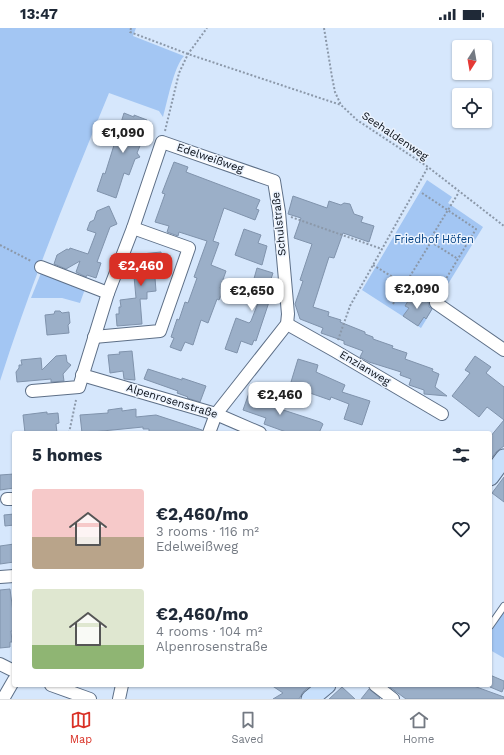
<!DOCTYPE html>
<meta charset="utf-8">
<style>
body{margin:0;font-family:"Work Sans",sans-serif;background:#f6f6f7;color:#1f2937;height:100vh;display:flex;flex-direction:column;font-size:15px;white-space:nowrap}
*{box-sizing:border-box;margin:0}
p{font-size:13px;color:#747a83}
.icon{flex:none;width:22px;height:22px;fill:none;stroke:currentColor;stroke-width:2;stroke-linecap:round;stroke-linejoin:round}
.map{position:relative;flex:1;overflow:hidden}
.details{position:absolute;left:12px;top:403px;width:480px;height:256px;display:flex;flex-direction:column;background:#fff;border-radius:4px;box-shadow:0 1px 3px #0004}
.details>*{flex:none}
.needle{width:26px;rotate:191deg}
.fabs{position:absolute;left:452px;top:12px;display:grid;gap:8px}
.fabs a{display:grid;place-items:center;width:40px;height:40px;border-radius:4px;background:#fff;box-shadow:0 1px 3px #0004;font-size:20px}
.price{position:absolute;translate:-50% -34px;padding:0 9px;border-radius:8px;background:#fff;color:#222;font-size:13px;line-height:26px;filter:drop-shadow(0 1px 2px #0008)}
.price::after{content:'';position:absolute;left:50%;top:24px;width:12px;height:9px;margin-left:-6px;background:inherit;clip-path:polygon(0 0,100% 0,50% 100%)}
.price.on{background:#d93025;color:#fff}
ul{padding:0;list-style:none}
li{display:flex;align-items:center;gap:12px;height:100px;padding:0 20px}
li span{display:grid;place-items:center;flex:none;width:112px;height:80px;border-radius:4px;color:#555}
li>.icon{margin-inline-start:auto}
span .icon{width:48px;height:48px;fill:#fffc;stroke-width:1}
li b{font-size:17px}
h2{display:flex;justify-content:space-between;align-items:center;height:48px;padding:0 20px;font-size:17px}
.status{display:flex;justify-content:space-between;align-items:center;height:28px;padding:0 20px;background:#fff;direction:ltr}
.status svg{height:11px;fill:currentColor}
.menu{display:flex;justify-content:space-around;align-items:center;height:56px;border-top:1px solid #e0e1e3;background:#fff;font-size:11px;color:#747a83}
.menu a{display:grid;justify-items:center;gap:2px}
.menu .on{color:#d93025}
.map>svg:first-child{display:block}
.green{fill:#a3c6f3}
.building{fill:#9bafc8;stroke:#8093ac}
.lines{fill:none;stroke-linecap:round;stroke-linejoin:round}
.lane-casing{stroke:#5d6f87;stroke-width:8}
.street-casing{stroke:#5d6f87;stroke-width:14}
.secondary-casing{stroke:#5d6f87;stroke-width:19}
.path{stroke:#8b98a9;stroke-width:2;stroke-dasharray:2 2;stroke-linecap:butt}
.lane{stroke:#fff;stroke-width:6}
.street{stroke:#fff;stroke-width:12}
.secondary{stroke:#c8e0fc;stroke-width:17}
.labels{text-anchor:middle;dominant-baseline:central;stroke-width:3;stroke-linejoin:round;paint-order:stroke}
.street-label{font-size:11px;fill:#080e17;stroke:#ebf3fe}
.park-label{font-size:11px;fill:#034183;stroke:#ebf3fe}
</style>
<div class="status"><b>13:47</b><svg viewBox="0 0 49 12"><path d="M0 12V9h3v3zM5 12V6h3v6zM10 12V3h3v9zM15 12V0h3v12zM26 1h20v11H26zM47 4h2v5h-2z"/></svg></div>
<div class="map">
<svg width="504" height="671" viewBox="0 0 504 671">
<rect width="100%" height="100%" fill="#d6e7fc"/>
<g class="green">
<path d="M0,0H136L133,8L184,28C174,38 167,75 163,89L159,83L109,65C70,160 31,255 0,353Z"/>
<polygon points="427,152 452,169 448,175 483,199 421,300 362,262"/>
<polygon points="41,245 85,261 80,275 62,270 31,270"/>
<polygon points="504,582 504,630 490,622 490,605"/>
</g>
<g class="building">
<polygon points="124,85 134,89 134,87 147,92 140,113 142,113 137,125 140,129 135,131 129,147 124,145 116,170 97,163 103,145 105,146"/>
<polygon points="174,134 188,139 186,144 260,172 256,181 259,182 255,192 224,180 213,213 219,215 211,237 226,243 220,260 223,261 219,272 217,271 208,295 201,292 193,317 185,314 181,323 170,319 174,310 171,309 177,291 179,292 185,274 188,275 197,250 194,249 207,213 179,204 178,208 167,204 169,198 155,194 165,166 162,165"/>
<polygon points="293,168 327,180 329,173 341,177 344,175 350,176 354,186 363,189 361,194 374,198 369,214 343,205 334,230 329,229 313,279 329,284 328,288 341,292 340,294 365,304 365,306 373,309 373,311 393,318 392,320 407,325 405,331 433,341 432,343 439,346 435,359 447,368 424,366 424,362 409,357 411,351 400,347 401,344 369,334 360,329 363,323 344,316 344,313 321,305 323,300 300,291 295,276 303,253 300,252 312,216 294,210 301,190 288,186"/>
<polygon points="109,178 117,196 110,199 97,234 101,235 96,250 87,247 86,249 76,244 80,233 66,241 54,236 57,227 67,221 69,222 70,220 88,226 96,205 87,202 90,194 94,192 97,183"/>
<polygon points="244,201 261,207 258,215 267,218 262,237 235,227"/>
<polygon points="161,224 163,244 161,244 162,250 155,250 156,263 147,264 147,271 140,271 142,296 117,298 116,286 119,286 119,279 121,279 120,272 136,270 132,227"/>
<polygon points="257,240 273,245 269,257 272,258 266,273 269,274 256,313 254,312 252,317 241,313 237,325 225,321 236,290 249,295 251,293 258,275 244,271 250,253 253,254"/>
<polygon points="413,265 429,275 429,279 432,281 426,291 424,289 418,298 403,288 409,280 405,278"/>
<polygon points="55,283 60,283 62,285 69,284 70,295 68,297 69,305 47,307 45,287 54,286"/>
<polygon points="132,323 135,352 124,351 123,343 110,345 108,327 120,326 119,324"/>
<polygon points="66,327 67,334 71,337 63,346 64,353 51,354 51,351 17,354 16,344 19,340 19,337 22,337 21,332 41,330 42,342 56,328"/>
<polygon points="475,328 491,339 486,345 504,359 504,418 496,424 490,432 490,409 504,392 487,379 479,389 452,368 470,345 465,342"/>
<polygon points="298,331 318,337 316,344 345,357 342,364 370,373 362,397 344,391 349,376 331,369 330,372 307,364 308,360 291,354"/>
<polygon points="148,341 182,352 182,350 206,358 200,374 187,370 188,369 177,365 178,363 144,351"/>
<polygon points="250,362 266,367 265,369 273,372 271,378 320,394 323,396 319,405 289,405 264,396 266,390 243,382"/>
<polygon points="122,380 122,383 136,381 136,389 156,387 202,402 202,405 149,405 149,401 143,401 143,399 82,405 80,387 108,385 108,382"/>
<polygon points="47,384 47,386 58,385 59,395 56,396 57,405 25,405 23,387"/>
<polygon points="14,446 14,460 0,462 0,447"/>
<polygon points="504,449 504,474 492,465"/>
<polygon points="14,486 14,497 5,498 4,487"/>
<polygon points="14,516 14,534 0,536 0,518"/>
<polygon points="10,561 13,584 14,584 14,603 11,603 12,614 10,614 10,619 0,620 0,562"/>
<polygon points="490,647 504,653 504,659 502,664 490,659"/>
<polygon points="271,657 311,657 303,664 299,671 273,671 283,665"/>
<polygon points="387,657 471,657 504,669 504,671 406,671"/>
<polygon points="342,659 355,671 329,671"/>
<polygon points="369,661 380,670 379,671 361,671"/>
</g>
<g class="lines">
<g class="lane-casing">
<polyline id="lane" points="490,598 504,578"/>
</g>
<g class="street-casing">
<g id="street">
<polyline points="41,239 108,265"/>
<polyline points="436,275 504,322"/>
<polyline points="287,296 335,323 442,386"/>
<polyline points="94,309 160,303 189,220 133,200"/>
<polyline points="82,347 216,386 260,405"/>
<polyline points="32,363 79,359 108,265 133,200 162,114 274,153 279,184 288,286 287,296 216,386 209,405"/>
<polyline points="7,471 14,471"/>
<polyline points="0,549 14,548"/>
<polyline points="0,636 14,643"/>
<polyline points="51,657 90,671"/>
<polyline points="375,657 393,671"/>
<polyline points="3,671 14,652"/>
<polyline points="119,671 122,657"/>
</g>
</g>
<g class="secondary-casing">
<g id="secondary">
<polyline points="490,449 504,430"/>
<polyline points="310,671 327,657"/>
</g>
</g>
<g class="path">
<polyline points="131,0 130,4 188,26 341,77"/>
<polyline points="324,0 332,49 335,64 341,77 357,92 428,139 504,198"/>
<polyline points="165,103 179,45 188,26 207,0"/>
<polyline points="422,165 476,201 438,264"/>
<polyline points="291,189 382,221"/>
<polyline points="431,214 458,231"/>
<polyline points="0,217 31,233"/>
<polyline points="373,237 427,270"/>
<polyline points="393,276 431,214 429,213 459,164"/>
<polyline points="338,312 350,278 428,139"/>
<polyline points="69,405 76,372"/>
</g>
<use href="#lane" class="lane"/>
<use href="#street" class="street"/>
<use href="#secondary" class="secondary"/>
</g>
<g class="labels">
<g class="street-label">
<text transform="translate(395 108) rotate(34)">Seehaldenweg</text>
<text transform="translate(210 130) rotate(19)">Edelweißweg</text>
<text transform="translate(279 196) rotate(-96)">Schulstraße</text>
<text transform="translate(365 340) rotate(31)">Enzianweg</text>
<text transform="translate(172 373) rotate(17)">Alpenrosenstraße</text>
</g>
<g class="park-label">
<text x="434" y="211">Friedhof Höfen</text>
</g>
</g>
</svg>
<div class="fabs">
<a><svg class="needle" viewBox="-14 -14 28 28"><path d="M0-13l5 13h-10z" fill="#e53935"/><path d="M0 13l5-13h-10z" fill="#747a83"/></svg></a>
<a><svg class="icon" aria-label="locate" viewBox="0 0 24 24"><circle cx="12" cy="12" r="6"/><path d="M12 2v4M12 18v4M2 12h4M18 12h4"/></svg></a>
</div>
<b class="price" style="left:123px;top:126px">€1,090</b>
<b class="price on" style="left:141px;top:259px">€2,460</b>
<b class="price" style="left:417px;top:282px">€2,090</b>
<b class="price" style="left:252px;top:284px">€2,650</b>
<b class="price" style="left:280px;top:388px">€2,460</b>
<section class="details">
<h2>5 homes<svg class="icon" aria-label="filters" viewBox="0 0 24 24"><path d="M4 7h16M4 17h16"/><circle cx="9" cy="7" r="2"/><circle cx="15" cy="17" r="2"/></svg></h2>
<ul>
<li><span style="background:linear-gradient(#f6c9c9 60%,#b9a48a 0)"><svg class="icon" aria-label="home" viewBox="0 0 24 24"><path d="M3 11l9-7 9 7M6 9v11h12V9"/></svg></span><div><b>€2,460/mo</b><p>3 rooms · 116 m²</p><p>Edelweißweg</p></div><svg class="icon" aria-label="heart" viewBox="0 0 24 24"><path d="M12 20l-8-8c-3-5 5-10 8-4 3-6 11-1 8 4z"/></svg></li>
<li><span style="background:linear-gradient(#dfe7d0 70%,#8fb573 0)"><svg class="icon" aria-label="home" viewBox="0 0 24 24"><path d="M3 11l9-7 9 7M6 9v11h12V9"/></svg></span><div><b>€2,460/mo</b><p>4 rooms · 104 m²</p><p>Alpenrosenstraße</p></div><svg class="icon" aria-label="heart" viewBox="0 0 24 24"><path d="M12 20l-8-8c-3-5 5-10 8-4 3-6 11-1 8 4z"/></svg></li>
</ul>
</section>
</div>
<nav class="menu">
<a class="on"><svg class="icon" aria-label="map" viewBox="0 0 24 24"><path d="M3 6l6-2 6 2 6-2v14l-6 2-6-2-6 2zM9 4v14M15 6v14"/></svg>Map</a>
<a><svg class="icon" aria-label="saved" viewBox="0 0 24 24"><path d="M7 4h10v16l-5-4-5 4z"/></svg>Saved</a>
<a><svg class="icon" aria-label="home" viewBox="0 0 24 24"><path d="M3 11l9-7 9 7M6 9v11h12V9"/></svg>Home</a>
</nav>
